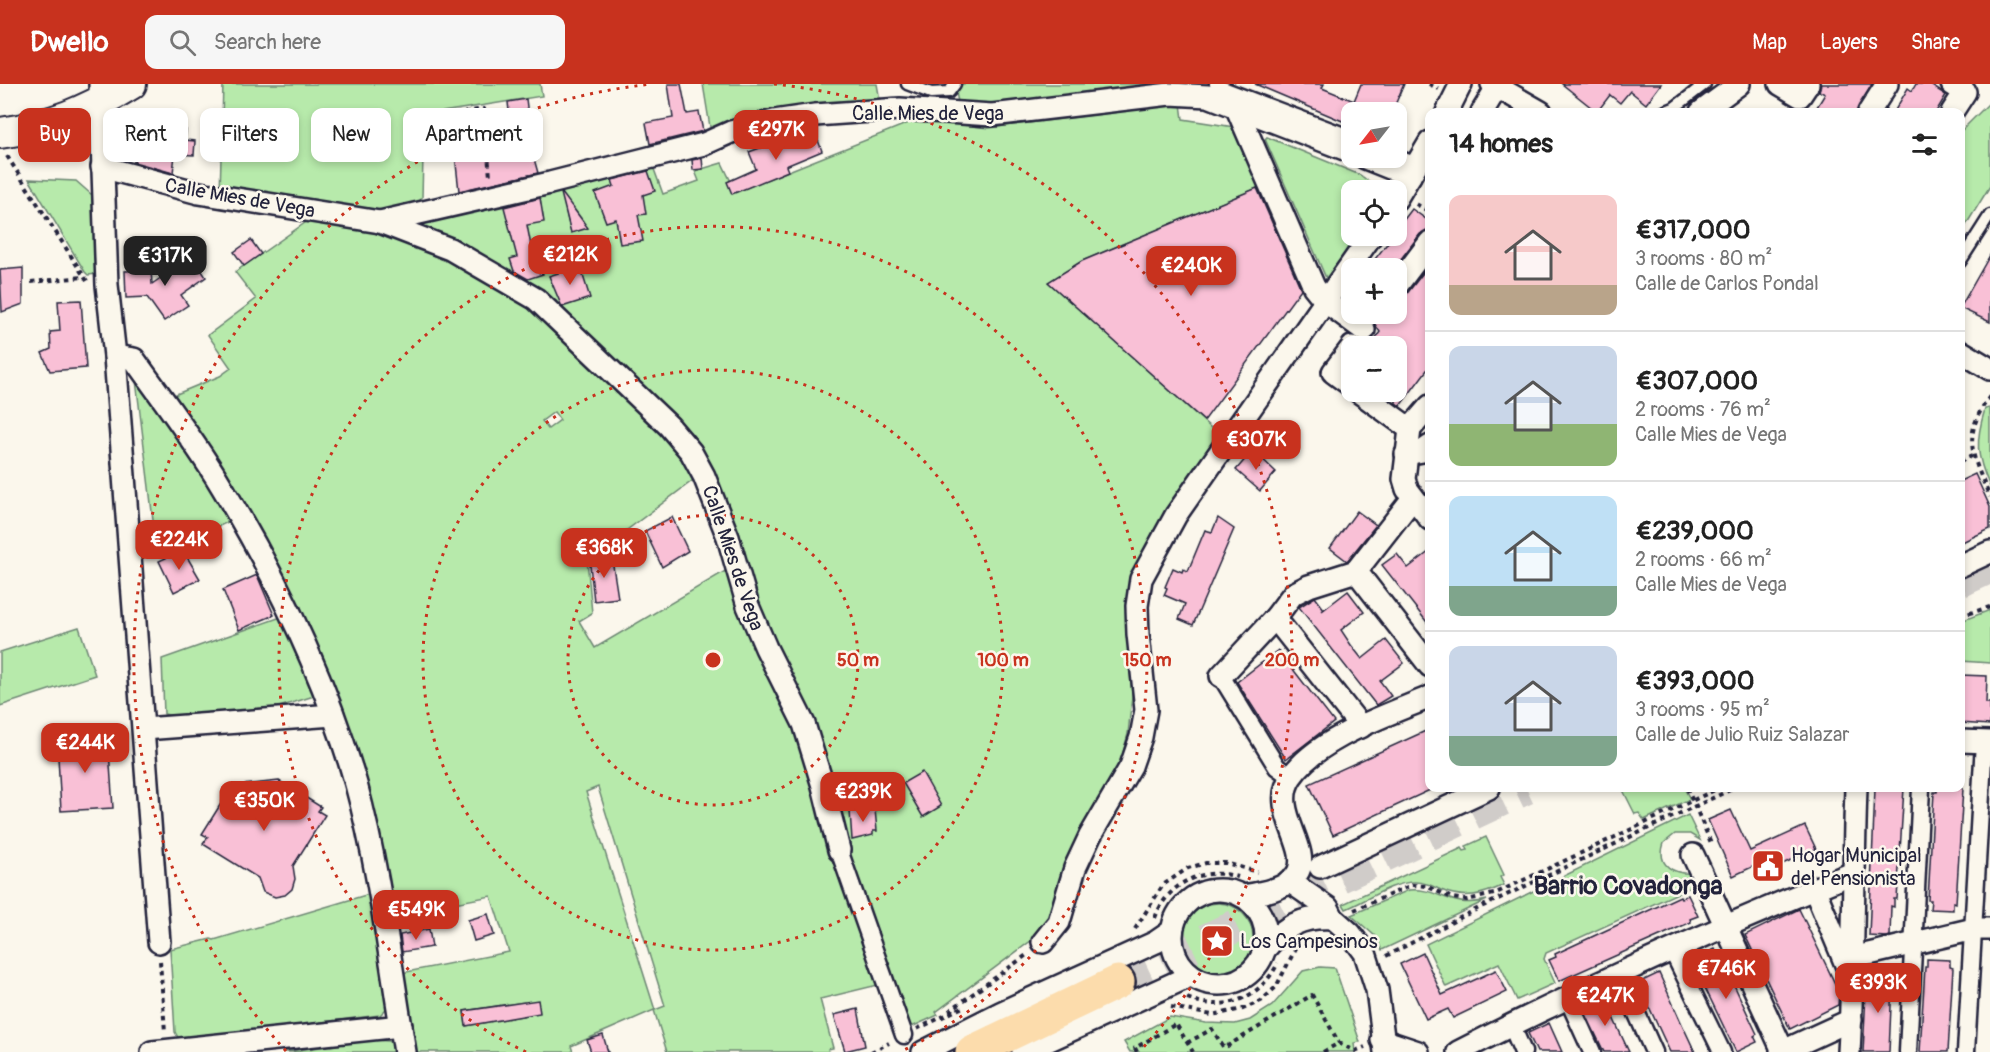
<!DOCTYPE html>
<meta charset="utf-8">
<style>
body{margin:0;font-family:Pangolin,sans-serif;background:#f6f6f6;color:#222;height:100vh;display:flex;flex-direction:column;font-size:22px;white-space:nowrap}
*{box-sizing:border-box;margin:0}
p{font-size:20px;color:#767676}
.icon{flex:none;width:33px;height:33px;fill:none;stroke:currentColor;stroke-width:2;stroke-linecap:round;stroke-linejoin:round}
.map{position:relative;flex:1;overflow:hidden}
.side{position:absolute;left:1425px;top:24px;width:540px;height:684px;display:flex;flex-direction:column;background:#fff;border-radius:12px;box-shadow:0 3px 9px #0003}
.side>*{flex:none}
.banner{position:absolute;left:18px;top:24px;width:570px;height:54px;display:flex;gap:12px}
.needle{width:39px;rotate:239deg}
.fabs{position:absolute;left:1341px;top:18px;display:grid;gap:12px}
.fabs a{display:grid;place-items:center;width:66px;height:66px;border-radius:12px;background:#fff;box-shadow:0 3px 9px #0003;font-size:30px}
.price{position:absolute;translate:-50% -51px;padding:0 14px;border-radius:12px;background:#c8321e;color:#fff;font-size:20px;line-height:39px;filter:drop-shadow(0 2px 3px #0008)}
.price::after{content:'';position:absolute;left:50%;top:36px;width:18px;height:14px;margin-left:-9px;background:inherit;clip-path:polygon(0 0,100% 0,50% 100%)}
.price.active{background:#222;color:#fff}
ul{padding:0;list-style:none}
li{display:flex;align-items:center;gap:18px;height:150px;padding:0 24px}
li+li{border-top:2px solid #e0e0e0}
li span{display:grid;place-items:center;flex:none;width:168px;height:120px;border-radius:12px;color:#555}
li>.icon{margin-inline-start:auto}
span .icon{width:72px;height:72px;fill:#fffc;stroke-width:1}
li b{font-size:26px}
h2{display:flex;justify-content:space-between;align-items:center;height:72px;padding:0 24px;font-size:26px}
.tag{padding:0 21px;border-radius:12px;background:#fff;box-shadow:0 3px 9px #0003;font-size:21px;line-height:54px}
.tag.active{background:#c8321e;color:#fff}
header{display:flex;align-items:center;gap:36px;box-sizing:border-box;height:84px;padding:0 30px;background:#c8321e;color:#fff}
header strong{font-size:28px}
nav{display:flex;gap:33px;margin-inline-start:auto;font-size:21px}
.search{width:420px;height:54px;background:#f6f6f6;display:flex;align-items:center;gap:15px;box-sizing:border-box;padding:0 21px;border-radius:12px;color:#767676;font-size:22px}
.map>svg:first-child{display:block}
.green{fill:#b7eaab;stroke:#6c8673;stroke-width:1.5;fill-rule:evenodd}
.building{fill:#f9c0d6;stroke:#22223b;stroke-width:1.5}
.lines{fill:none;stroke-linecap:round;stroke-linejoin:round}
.primary-tunnel{stroke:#d0ccc9;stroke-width:33;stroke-dasharray:33 16;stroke-linecap:butt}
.service-casing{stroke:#22223b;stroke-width:15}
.pedestrian-casing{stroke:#22223b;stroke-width:21}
.minor-casing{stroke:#22223b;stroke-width:26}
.secondary-casing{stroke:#22223b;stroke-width:34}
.primary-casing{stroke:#22223b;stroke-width:38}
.path{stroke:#22223b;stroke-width:4;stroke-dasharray:4.5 4.5;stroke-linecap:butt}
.service{stroke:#fbf7ec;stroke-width:10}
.pedestrian{stroke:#fbf7ec;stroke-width:16}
.minor{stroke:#fbf7ec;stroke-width:21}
.secondary{stroke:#fbf7ec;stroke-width:30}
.primary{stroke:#fcdcac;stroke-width:33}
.ring{fill:none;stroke:#c8321e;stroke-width:3;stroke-dasharray:3 6}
.labels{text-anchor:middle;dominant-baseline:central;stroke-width:5;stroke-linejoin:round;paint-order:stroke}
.street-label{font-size:20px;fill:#22223b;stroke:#fbf7ec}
.poi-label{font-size:20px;fill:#22223b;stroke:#fbf7ec;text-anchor:start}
.district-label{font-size:26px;font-weight:bold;fill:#22223b;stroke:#fbf7ec}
.centre{fill:#c8321e;stroke:#fbf7ec;stroke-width:3}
.ring-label{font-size:18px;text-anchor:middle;font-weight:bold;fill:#c8321e;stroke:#fbf7ec;stroke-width:5;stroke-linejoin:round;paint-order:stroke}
</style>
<header>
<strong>Dwello</strong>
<div class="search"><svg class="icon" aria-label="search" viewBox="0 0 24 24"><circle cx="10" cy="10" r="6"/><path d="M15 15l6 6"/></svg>Search here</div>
<nav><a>Map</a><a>Layers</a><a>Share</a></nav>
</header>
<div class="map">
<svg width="1990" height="968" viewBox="0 0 1990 968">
<rect width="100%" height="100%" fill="#fbf7ec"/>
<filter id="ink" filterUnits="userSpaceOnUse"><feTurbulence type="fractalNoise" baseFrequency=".0167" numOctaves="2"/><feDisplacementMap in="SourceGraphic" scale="12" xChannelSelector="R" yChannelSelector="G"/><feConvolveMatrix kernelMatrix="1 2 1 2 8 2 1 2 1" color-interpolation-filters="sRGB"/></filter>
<g filter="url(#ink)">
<g class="green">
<polygon points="223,0 540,0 542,12 424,31 422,114 418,119 381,131 220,110"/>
<polygon points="703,0 877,0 881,22 711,49"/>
<polygon points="960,0 1153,0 1150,7 996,22 959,22 956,9"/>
<polygon points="1990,18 1990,102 1961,149 1961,47"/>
<path d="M1181,20L1183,35L1234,43L1260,103L1082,177L1049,198L1221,353L1133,513L1127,549L1132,612L1128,650L1118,687L1060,820L1040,850L936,928L938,931L905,946L767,551L726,421L557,223L556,217L549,219L421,145L425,135L651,77L663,110L699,97L695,87L722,79L736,108L916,36L989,44ZM572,122L583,137L569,142L566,127Z"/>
<polygon points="1267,53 1360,91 1379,105 1352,106 1352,152 1358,152 1326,194 1265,55"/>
<polygon points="29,95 76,97 92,111 97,190 88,191 85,188"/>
<path d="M312,134L409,155L522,214L682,362L700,391L587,476L592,529L579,537L595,564L732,483L797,639L882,900L820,915L833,964L828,965L829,968H667L654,926L571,962L573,968H415L401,889L509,868L491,812L391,831L353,668L167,314L220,292L231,284L208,251L256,215L235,188ZM554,328L560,336L548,345L542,337ZM598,703L665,922L655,926L586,708ZM524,918L528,931L466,942L464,927Z"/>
<polygon points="137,293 233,436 157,469 136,296"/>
<path d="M1989,324L1990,325V403C1976,371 1975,358 1985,325Z"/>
<polygon points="1990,526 1990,579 1961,577 1961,537"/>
<polygon points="284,532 317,611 254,631 178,633 164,630 162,575"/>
<polygon points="79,543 95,591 0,622 0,568"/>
<polygon points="1622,704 1684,704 1690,715 1644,736 1639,729 1635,730"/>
<path d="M1688,731L1700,756L1690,750H1675L1664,759C1656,782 1674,791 1695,789L1702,798L1546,869L1544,875L1555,899L1517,916L1499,879L1446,903L1426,860Z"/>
<path d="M1486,753L1504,791L1500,793L1504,801C1483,811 1464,816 1441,806C1433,802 1425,798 1415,798C1392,798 1366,817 1346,825L1343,820L1462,764L1464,767L1468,766L1466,762Z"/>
<path d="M1409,806C1439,803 1450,826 1487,816L1382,866L1375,852L1351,831Z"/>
<polygon points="376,808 389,922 380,931 179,955 175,948 170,865 211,855 214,856"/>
<circle cx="1218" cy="854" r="35"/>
<polygon points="1320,883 1335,884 1360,958 1354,959 1355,968 1130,968 1124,958 1170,933 1206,939 1235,940 1250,936 1272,922 1303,887"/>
<polygon points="373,956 389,957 399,963 399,968 283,968"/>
</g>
<g class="building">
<polygon points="668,0 681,0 687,30 699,28 703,47 650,60 646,39 673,34"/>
<polygon points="1255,0 1324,0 1322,4 1354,17 1361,0 1404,0 1392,28 1352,28 1352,41"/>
<polygon points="1562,0 1661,0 1646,20 1630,7 1620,19 1610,11 1597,28"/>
<polygon points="1821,0 1872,0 1856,28 1827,28 1817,23 1825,10 1819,7"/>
<polygon points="1916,0 1929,0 1946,11 1936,28 1894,28 1908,4 1912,7"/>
<polygon points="526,15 533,71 538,89 459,107 454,62 455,33 481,32 483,68 513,63 508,18"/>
<polygon points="152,44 186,46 185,56 195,57 194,71 175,70 173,89 134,78 135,61"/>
<polygon points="815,48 822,67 786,82 788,87 732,110 727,98 756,85 749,68 776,58 778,63"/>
<polygon points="702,74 703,85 693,86 692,76"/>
<polygon points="648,87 655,107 643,111 646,130 638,131 643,157 620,160 616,135 606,138 595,109 614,102 612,96"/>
<polygon points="1257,104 1301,205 1204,337 1048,198 1082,177"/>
<polygon points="561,109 562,109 588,144 571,149"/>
<polygon points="540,114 544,138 527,141 531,162 534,164 543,190 528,195 514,187 510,175 517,173 504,123"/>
<polygon points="1412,125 1430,138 1430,146 1420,150 1394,184 1368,184 1393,152 1396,152 1396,146"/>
<polygon points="251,156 261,170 244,182 234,168"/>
<polygon points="1990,171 1990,238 1960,224"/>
<polygon points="192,172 206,193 181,211 188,221 164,237 147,213 126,214 125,187 151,186 152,200"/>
<polygon points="1430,180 1430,282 1400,322 1396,319 1396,262 1370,262 1380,248 1372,236 1363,230 1396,230 1396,215 1406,211"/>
<polygon points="580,182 590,214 562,223 549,192"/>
<polygon points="23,184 23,220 2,228 0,186"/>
<polygon points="81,216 86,284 50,287 42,269 51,265 50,248 60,247 58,217"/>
<polygon points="1253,366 1276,388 1260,407 1236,386"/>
<polygon points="1975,390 1990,423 1990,445 1960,459 1960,397"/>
<polygon points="1357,427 1376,441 1347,477 1330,464"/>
<polygon points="672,433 688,467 662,483 645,447"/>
<polygon points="1218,434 1234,445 1193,541 1179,535 1185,520 1164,511 1167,504 1165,503 1173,484 1182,488 1183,485 1188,487 1205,446 1212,448"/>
<polygon points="183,466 200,495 174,508 159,477"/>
<polygon points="1430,467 1430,542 1382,481 1397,470 1408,484"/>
<polygon points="611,469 618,514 594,517 590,481"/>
<polygon points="257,491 274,531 239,546 223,506"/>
<polygon points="1348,507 1364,528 1341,546 1351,561 1362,575 1386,556 1404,579 1380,597 1391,612 1376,621 1299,523 1315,513 1324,525 1322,527"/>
<polygon points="1278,566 1334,638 1286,675 1237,598"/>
<polygon points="1960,591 1987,592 1986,619 1990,619 1990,641 1960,639"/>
<polygon points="1430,645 1430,706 1333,751 1309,700"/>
<polygon points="108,652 113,724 61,727 57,655"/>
<polygon points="922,688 941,722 923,733 903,699"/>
<polygon points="279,697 321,723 318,727 325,731 293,782 295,795 292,805 285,811 275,813 263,808 258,794 203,760 208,753 202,750 232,702"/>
<polygon points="1878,704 1904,704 1897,815 1894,815 1894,823 1891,822 1890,852 1887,853 1869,852 1875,705"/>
<polygon points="1937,704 1963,704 1956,819 1953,818 1953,826 1930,825 1931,816 1928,816 1934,708 1937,708"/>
<polygon points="875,725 877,747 873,747 873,751 852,756 850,727"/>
<polygon points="1731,726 1750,767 1805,742 1816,765 1760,790 1756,781 1733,792 1708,736"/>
<polygon points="1688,811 1698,832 1690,835 1691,838 1559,897 1549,876 1556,873 1555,870 1680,812 1681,814"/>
<polygon points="1799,825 1839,908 1838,921 1790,945 1745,851"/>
<polygon points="488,830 494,851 474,857 468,836"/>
<polygon points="429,845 432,863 402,868 400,851"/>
<polygon points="1715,865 1718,872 1720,871 1757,950 1754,952 1757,958 1736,968 1695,883 1697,882 1694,875"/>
<polygon points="1423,869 1442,911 1496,886 1507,908 1453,934 1448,925 1426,935 1400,880"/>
<polygon points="1927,875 1950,876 1950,883 1953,884 1948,968 1920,968 1925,883 1927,883"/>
<polygon points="1659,889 1681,938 1695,968 1670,968 1638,899"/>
<polygon points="1867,890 1890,891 1889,899 1892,899 1889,968 1863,968"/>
<polygon points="1604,914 1629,968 1604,968 1583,924"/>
<polygon points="538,916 540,929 466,942 464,927"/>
<polygon points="858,925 865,962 845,967 834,931"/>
<polygon points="1549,939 1562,968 1537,968 1528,949"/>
<polygon points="603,951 608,968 591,968 587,956"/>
</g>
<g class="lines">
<g class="primary-tunnel">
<polyline points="1960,497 1990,483"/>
<polyline points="1118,898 1526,704"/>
</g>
<g class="service-casing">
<g id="service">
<polyline points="907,0 931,9 949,8 955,0"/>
<polyline points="1215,0 1352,52"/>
<polyline points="1664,28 1674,24 1705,0"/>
<polyline points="1396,71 1417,79"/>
<polyline points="1960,178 1990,131"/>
</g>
</g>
<g class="pedestrian-casing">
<g id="pedestrian">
<polyline points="1221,592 1277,683 1291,693"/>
<polyline points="839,766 904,951"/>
<polyline points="1672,866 1722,968"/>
<polyline points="1619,890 1654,968"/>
<polyline points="1567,913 1592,968"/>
<polyline points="1511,940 1523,968"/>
<polyline points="1908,968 1921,704"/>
<polyline points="1966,968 1984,658"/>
</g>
</g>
<g class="minor-casing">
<g id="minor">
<polyline points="100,0 107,201 115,272 159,858"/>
<polyline points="1492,0 1541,28"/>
<polyline points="1780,0 1800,12 1808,0"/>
<polyline points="1952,0 1965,8 1952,28"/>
<polyline points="1235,20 1314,203 1326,218 1364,246"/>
<polyline points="1447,28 1461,0"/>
<polyline points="1482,28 1499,0"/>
<polyline points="1701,28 1739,0"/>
<polyline points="1869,28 1887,0"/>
<polyline points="1365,74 1410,92"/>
<polyline points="102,83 199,109 380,138 450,165 536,215 669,342 691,368 704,392 728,453 748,522 766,564 804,640 823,702 839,766"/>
<polyline points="1396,115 1430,58"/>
<polyline points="380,138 550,99 704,60 731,48 774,37 815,31 900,25 992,31 1170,10 1208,12 1352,68"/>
<polyline points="1396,203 1430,158"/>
<polyline points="1352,263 1333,288 1352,302"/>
<polyline points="1960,267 1990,285"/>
<path d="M115,272L134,275C164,317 196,359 222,403C278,496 326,595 356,700C380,788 390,878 405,968"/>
<polyline points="1359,308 1410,345"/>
<polyline points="1430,322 1410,345 1404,395 1407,405 1430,435"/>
<polyline points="1406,370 1423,367 1430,362"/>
<polyline points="1960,482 1990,468"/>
<polyline points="1356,487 1430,582"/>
<polyline points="1275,534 1361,643"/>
<polyline points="1221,592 1275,534 1293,510 1309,502 1356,487 1413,414"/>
<polyline points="144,645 333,631"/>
<polyline points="1960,657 1990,658"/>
<polyline points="1693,771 1783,967"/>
<polyline points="1320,783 1489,704"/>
<polyline points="1289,797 1328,824 1333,834 1350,849 1365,869 1377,906 1385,968"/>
<polyline points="1814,804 1847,883"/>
<circle cx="1219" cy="853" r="47"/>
<path d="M1243,812C1358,796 1260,739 1291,693C1317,654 1388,631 1430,613"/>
<polyline points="1043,858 1059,838 1075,784 1090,752 1131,682 1141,653 1146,626 1138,550 1137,522 1141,495 1176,431 1371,152"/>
<path d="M1265,865C1285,842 1301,832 1333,834"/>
<polyline points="1852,874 1974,845 1990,845"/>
<polyline points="1382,956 1418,968"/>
<polyline points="152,968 401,942"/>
<polyline points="923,968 1000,929 1156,858 1172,847"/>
<polyline points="1023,968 1190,892"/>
<path d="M1458,968C1587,902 1719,843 1853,789"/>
<polyline points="1781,968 1851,936"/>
<path d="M1849,968C1854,880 1853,792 1856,704"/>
</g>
</g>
<g class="secondary-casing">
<path id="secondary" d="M0,49C51,42 87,27 131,0"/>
</g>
<g class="primary-casing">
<polyline id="primary" points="972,968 1118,898"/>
</g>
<g class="path">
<polyline points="1429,0 1439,5"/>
<polyline points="438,33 484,25 490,93"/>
<polyline points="7,72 87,197"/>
<polyline points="1416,120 1430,128"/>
<polyline points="31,198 84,193"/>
<path d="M1990,312C1961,352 1972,372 1990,413"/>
<polyline points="1960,377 1972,372"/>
<polyline points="1960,532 1990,523"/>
<polyline points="1687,704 1712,761"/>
<polyline points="1354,826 1412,801 1426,802 1452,814 1467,816 1494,810 1719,704"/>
<path d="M1155,834C1168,799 1202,782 1238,793"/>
<polyline points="1135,845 1163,801 1188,784 1206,779 1226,779 1257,788"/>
<polyline points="1386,872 1481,823 1734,704"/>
<polyline points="160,877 165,948"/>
<path d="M1187,914C1224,929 1260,915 1278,879"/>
<polyline points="1171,923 1212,931 1243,925 1261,917 1276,903 1296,864"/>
<polyline points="949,927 1028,870"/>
<polyline points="917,945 965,922"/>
<polyline points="1187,959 1212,945 1224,964 1312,911 1339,959"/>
<polyline points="871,968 889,959"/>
<polyline points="1137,968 1135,964 1176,940 1193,968"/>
<polyline points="1323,968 1339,959 1355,967 1365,963"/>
</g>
<use href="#service" class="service"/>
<use href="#pedestrian" class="pedestrian"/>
<use href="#minor" class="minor"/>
<use href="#secondary" class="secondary"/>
<use href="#primary" class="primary"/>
</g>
</g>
<g class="ring">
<circle cx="713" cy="576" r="145"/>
<circle cx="713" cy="576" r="290"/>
<path d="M526 968A434 434 0 1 1 900 968"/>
<path d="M286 967A579 579 0 0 1 652 0M774 0A579 579 0 0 1 1140 967"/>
</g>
<defs>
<g id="civic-square" transform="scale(1.725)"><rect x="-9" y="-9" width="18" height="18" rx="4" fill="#c8321e" stroke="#fbf7ec"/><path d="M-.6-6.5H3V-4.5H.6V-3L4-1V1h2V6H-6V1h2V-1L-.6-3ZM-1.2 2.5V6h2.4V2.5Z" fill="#fff"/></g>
<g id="sight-square" transform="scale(1.725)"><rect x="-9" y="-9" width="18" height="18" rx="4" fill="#c8321e" stroke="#fbf7ec"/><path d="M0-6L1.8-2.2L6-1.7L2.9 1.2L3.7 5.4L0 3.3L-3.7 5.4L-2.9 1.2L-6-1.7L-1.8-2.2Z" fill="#fff"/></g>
</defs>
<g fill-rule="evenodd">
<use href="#civic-square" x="1768" y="782"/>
<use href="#sight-square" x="1217" y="857"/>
</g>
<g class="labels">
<g class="street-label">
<text x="928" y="29">Calle Mies de Vega</text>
<text transform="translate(240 114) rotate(10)">Calle Mies de Vega</text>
<text transform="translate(733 474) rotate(71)">Calle Mies de Vega</text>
</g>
<g class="poi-label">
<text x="1791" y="771">Hogar Municipal<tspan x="1791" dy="23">del Pensionista</tspan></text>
<text x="1240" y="857">Los Campesinos</text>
</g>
<g class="district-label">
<text x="1628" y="802">Barrio Covadonga</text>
</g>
</g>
<circle cx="713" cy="576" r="9" class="centre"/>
<g class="ring-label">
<text x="858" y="582">50 m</text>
<text x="1003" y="582">100 m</text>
<text x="1147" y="582">150 m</text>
<text x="1292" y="582">200 m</text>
</g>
</svg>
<div class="fabs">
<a><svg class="needle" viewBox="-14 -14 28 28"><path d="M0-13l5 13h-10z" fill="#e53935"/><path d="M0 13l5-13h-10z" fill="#767676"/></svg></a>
<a><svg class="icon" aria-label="locate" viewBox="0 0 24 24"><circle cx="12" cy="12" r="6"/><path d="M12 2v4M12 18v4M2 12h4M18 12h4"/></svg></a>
<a>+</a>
<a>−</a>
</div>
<b class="price" style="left:776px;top:77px">€297K</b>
<b class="price" style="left:570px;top:202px">€212K</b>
<b class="price active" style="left:165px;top:203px">€317K</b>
<b class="price" style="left:1191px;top:213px">€240K</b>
<b class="price" style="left:1256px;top:387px">€307K</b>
<b class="price" style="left:179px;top:487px">€224K</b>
<b class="price" style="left:604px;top:495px">€368K</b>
<b class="price" style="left:85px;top:690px">€244K</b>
<b class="price" style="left:863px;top:739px">€239K</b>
<b class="price" style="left:264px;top:748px">€350K</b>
<b class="price" style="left:416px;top:857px">€549K</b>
<b class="price" style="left:1726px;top:916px">€746K</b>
<b class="price" style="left:1878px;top:930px">€393K</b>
<b class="price" style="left:1605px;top:943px">€247K</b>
<div class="banner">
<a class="tag active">Buy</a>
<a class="tag">Rent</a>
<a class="tag">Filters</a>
<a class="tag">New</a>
<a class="tag">Apartment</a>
</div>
<section class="side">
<h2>14 homes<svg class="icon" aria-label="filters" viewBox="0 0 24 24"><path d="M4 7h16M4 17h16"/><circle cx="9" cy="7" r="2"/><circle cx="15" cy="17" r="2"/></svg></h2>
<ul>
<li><span style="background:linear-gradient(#f6c9c9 75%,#b9a48a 0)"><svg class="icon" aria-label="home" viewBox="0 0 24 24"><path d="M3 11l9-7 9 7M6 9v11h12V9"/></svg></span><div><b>€317,000</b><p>3 rooms · 80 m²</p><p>Calle de Carlos Pondal</p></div></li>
<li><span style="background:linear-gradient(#c9d6e8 65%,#8fb573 0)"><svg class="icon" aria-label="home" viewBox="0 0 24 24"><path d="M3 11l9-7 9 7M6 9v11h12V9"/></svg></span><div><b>€307,000</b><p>2 rooms · 76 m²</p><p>Calle Mies de Vega</p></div></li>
<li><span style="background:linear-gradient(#bfe0f5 75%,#7fa58c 0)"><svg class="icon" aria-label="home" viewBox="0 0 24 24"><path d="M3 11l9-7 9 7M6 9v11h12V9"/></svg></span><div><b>€239,000</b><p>2 rooms · 66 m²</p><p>Calle Mies de Vega</p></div></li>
<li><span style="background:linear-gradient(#c9d6e8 75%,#7fa58c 0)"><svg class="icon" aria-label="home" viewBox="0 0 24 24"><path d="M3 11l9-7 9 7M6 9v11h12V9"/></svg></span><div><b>€393,000</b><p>3 rooms · 95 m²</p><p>Calle de Julio Ruiz Salazar</p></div></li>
</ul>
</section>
</div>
